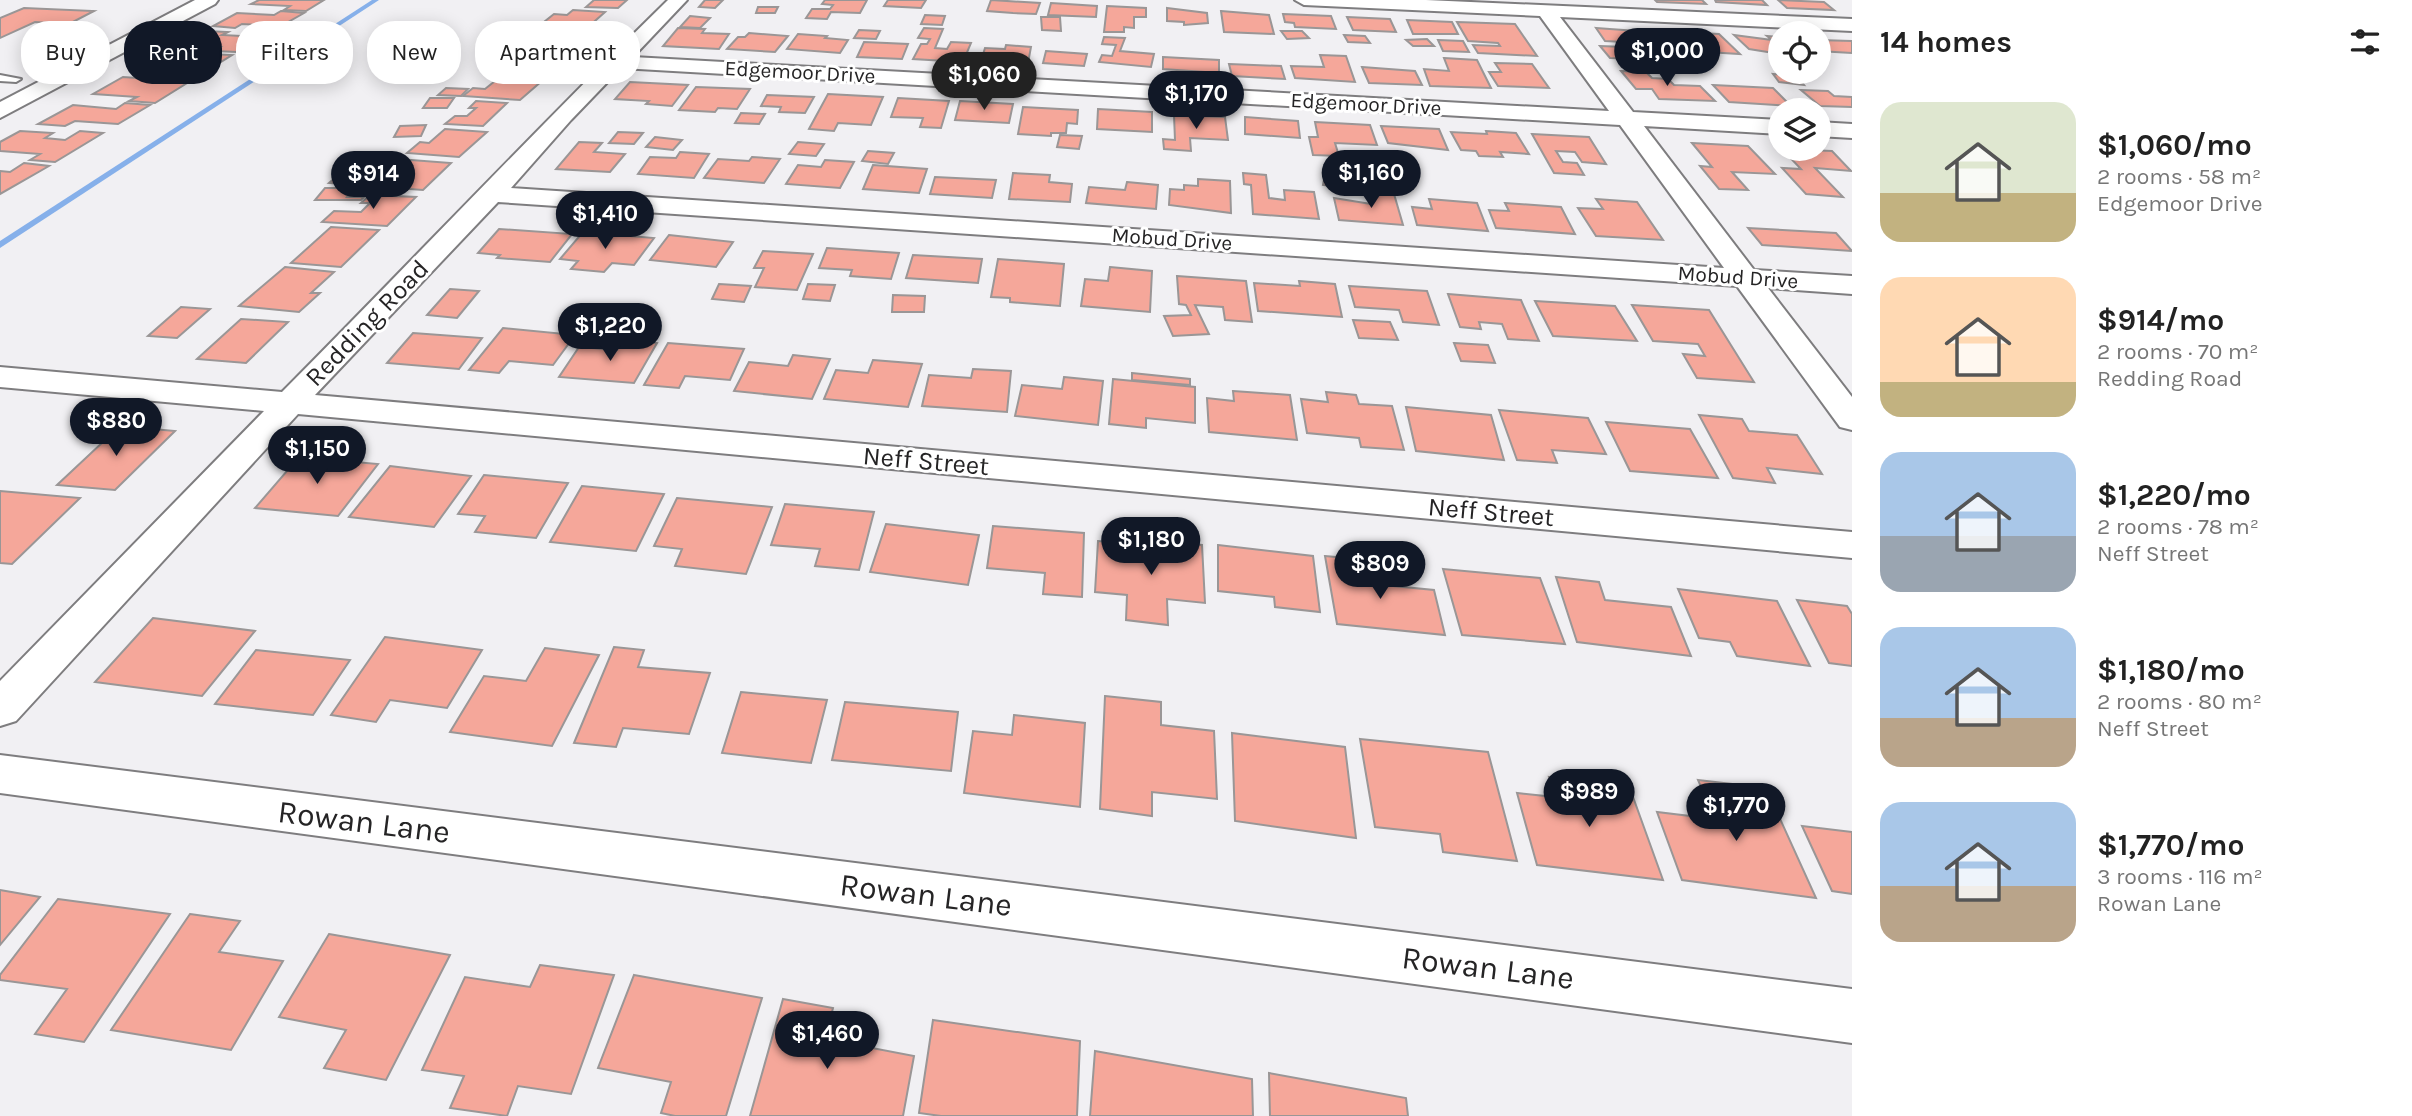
<!DOCTYPE html>
<meta charset="utf-8">
<style>
body{margin:0;font-family:Karla,sans-serif;background:#f6f6f6;color:#222;height:100vh;display:flex;flex-direction:column;font-size:26px;white-space:nowrap}
*{box-sizing:border-box;margin:0}
p{font-size:23px;color:#767676}
.icon{flex:none;width:38px;height:38px;fill:none;stroke:currentColor;stroke-width:2;stroke-linecap:round;stroke-linejoin:round}
.map{position:relative;flex:1;overflow:hidden}
.sheet{display:flex;flex-direction:column;background:#fff;width:560px}
.sheet>*{flex:none}
.top-card{position:absolute;left:21px;top:21px;width:665px;height:63px;display:flex;gap:14px}
.tools{position:absolute;left:1768px;top:21px;display:grid;gap:14px}
.tools a{display:grid;place-items:center;width:63px;height:63px;border-radius:50%;background:#fff;box-shadow:0 4px 18px #0003;font-size:35px}
.price{position:absolute;translate:-50% -60px;padding:0 16px;border-radius:24px;background:#111827;color:#fff;font-size:23px;line-height:46px;filter:drop-shadow(0 2px 4px #0008)}
.price::after{content:'';position:absolute;left:50%;top:42px;width:21px;height:16px;margin-left:-10px;background:inherit;clip-path:polygon(0 0,100% 0,50% 100%)}
.price.on{background:#222;color:#fff}
ul{padding:0;list-style:none}
li{display:flex;align-items:center;gap:21px;height:175px;padding:0 28px}
li span{display:grid;place-items:center;flex:none;width:196px;height:140px;border-radius:21px;color:#555}
li>.icon{margin-inline-start:auto}
span .icon{width:84px;height:84px;fill:#fffc;stroke-width:1}
li b{font-size:30px}
h2{display:flex;justify-content:space-between;align-items:center;height:84px;padding:0 28px;font-size:30px}
.pill{padding:0 24px;border-radius:28px;background:#fff;box-shadow:0 4px 18px #0003;font-size:24px;line-height:63px}
.pill.on{background:#111827;color:#fff}
main{display:flex;flex:1;min-height:0}
.map>svg:first-child{display:block}
.lines{fill:none;stroke-linecap:round;stroke-linejoin:round}
.stream{fill:#86b0ea;fill-rule:evenodd}
.building{fill:#f5a79a;stroke:#9a9696;stroke-width:2}
.service-casing{stroke:#7e7d7f;stroke-width:4}
.minor-casing{stroke:#7e7d7f;stroke-width:4}
.secondary-casing{stroke:#7e7d7f;stroke-width:4}
.service{fill:#fff;fill-rule:evenodd}
.minor{fill:#fff;fill-rule:evenodd}
.secondary{fill:#fff;fill-rule:evenodd}
.labels{text-anchor:middle;dominant-baseline:central;stroke-width:6;stroke-linejoin:round;paint-order:stroke}
.far-street-label{font-size:21px;fill:#252425;stroke:#fff}
.street-label{font-size:26px;fill:#252425;stroke:#fff}
.near-street-label{font-size:32px;fill:#252425;stroke:#fff}
</style>
<main>
<div class="map">
<svg width="1852" height="1116" viewBox="0 0 1852 1116">
<rect width="100%" height="100%" fill="#f1f0f3"/>
<g class="lines">
<polygon class="stream" points="372,0 379,0 0,248 0,241"/>
</g>
<g class="building">
<polygon points="259,0 324,0 306,11 284,10 290,6 251,4"/>
<polygon points="594,0 627,0 618,8 586,7"/>
<polygon points="705,0 723,0 715,8 699,7"/>
<polygon points="825,0 867,0 860,13 831,12 827,19 806,18 812,9 830,9 833,5 822,4"/>
<polygon points="888,0 926,0 921,8 884,6"/>
<polygon points="991,0 1040,3 1036,14 1013,13 987,11"/>
<polygon points="1655,0 1702,0 1706,4 1657,2"/>
<polygon points="1715,0 1762,0 1767,5 1716,2"/>
<polygon points="1778,0 1824,2 1834,10 1787,8"/>
<polygon points="1051,3 1097,6 1096,17 1048,15"/>
<polygon points="1107,6 1146,8 1146,17 1134,17 1134,28 1124,27 1124,32 1104,32"/>
<polygon points="758,7 778,7 775,13 756,13"/>
<polygon points="24,8 94,11 69,24 35,22 0,38 0,18"/>
<polygon points="1167,8 1207,13 1208,23 1184,25 1184,22 1167,21"/>
<polygon points="573,10 605,12 586,29 555,27 560,23 544,22 554,14 567,15"/>
<polygon points="281,11 304,13 281,26 242,24 235,28 213,26 237,13 274,15"/>
<polygon points="1221,11 1269,15 1274,34 1224,32"/>
<polygon points="1283,14 1331,16 1336,29 1295,27 1294,23 1285,22"/>
<polygon points="925,15 945,16 942,25 921,24"/>
<polygon points="690,16 710,18 700,28 680,27"/>
<polygon points="1041,17 1060,17 1061,31 1042,30"/>
<polygon points="1347,17 1390,19 1396,32 1353,30"/>
<polygon points="1407,20 1452,22 1458,34 1413,34"/>
<polygon points="1457,22 1515,24 1537,56 1478,53 1473,45 1500,46 1498,43 1468,41"/>
<polygon points="526,28 545,29 537,36 518,35"/>
<polygon points="678,28 705,29 702,33 729,34 719,49 663,46"/>
<polygon points="924,28 943,29 935,48 947,49 951,42 971,43 963,62 913,59 921,44 927,44 930,39 918,38"/>
<polygon points="1596,28 1651,32 1661,44 1605,41"/>
<polygon points="859,30 880,31 876,39 854,38"/>
<polygon points="205,31 228,32 222,35 262,37 237,52 213,51 220,47 180,45"/>
<polygon points="1281,31 1302,31 1309,38 1287,39"/>
<polygon points="1663,31 1719,34 1740,54 1707,52 1696,41 1670,40"/>
<polygon points="749,33 788,36 775,52 727,49 738,37 745,37"/>
<polygon points="547,34 589,36 574,51 531,49"/>
<polygon points="798,34 827,36 825,38 848,40 840,53 787,49"/>
<polygon points="1344,35 1365,36 1370,43 1348,42"/>
<polygon points="1734,35 1772,40 1767,36 1780,37 1780,54 1749,49"/>
<polygon points="1104,37 1125,38 1120,51 1154,54 1151,67 1099,62 1102,55 1112,56 1116,45 1102,44"/>
<polygon points="1427,39 1434,46 1413,46 1406,40"/>
<polygon points="1438,40 1463,41 1469,52 1443,51"/>
<polygon points="1818,40 1852,41 1852,53 1818,51"/>
<polygon points="864,42 908,44 902,59 857,57"/>
<polygon points="1006,45 1031,47 1028,63 981,61 985,48 1005,49"/>
<polygon points="1600,46 1625,47 1636,59 1610,58"/>
<polygon points="487,49 515,50 506,59 478,58"/>
<polygon points="1046,51 1087,54 1084,66 1043,63"/>
<polygon points="209,54 232,55 155,103 129,101 137,97 93,94 123,77 152,79 156,76 177,77 182,74 134,71 160,56 202,58"/>
<polygon points="529,54 564,56 543,74 498,71 514,58 523,59"/>
<polygon points="1320,55 1346,56 1355,82 1295,78 1291,66 1324,67"/>
<polygon points="1163,57 1219,60 1219,73 1163,69"/>
<polygon points="1444,58 1477,60 1491,88 1430,86 1424,69 1449,71"/>
<polygon points="1495,63 1532,64 1549,88 1498,86 1489,72 1501,72"/>
<polygon points="1229,64 1281,66 1285,79 1232,76"/>
<polygon points="1362,67 1415,71 1422,85 1369,83"/>
<polygon points="1621,71 1646,72 1652,78 1668,79 1674,85 1700,86 1715,101 1659,99 1652,89 1636,89"/>
<polygon points="1773,74 1797,76 1804,85 1779,82"/>
<polygon points="500,77 543,80 520,100 463,96 473,88 485,89"/>
<polygon points="630,82 688,85 672,106 646,104 649,101 615,99"/>
<polygon points="1713,85 1773,88 1791,106 1729,102"/>
<polygon points="696,87 750,89 737,109 718,108 715,112 679,110"/>
<polygon points="446,88 468,89 461,96 438,95"/>
<polygon points="1801,90 1828,91 1834,96 1852,97 1852,107 1820,106"/>
<polygon points="828,94 883,97 871,125 838,123 834,131 809,129"/>
<polygon points="767,95 814,97 805,113 779,112 781,107 761,106"/>
<polygon points="430,98 454,98 447,108 423,108"/>
<polygon points="898,98 949,101 941,128 920,127 923,118 891,117"/>
<polygon points="476,101 507,103 483,126 445,124 455,116 467,116 476,108 469,108"/>
<polygon points="960,101 1013,104 1009,123 955,120"/>
<polygon points="125,103 150,105 118,124 75,121 65,126 38,124 73,105 116,109"/>
<polygon points="1023,107 1078,110 1077,124 1067,123 1066,133 1051,133 1051,136 1018,134"/>
<polygon points="1098,109 1152,112 1152,132 1097,129"/>
<polygon points="741,113 765,114 759,124 735,123"/>
<polygon points="1174,115 1225,117 1228,140 1190,138 1191,151 1164,149 1163,139 1175,140"/>
<polygon points="1245,117 1298,121 1300,138 1245,134"/>
<polygon points="1315,122 1370,125 1377,145 1335,143 1339,156 1313,155 1309,137 1318,137"/>
<polygon points="426,125 421,136 394,137 400,126"/>
<polygon points="1381,126 1439,129 1448,150 1388,143"/>
<polygon points="445,129 487,132 459,157 407,153 420,142 429,143"/>
<polygon points="20,131 53,133 45,138 65,140 80,131 103,133 55,162 30,160 40,154 0,151 0,142"/>
<polygon points="1486,131 1516,133 1529,154 1500,152 1503,157 1479,156 1476,151 1461,150 1451,132 1487,134"/>
<polygon points="618,132 643,133 634,144 609,143"/>
<polygon points="1532,134 1589,137 1606,164 1582,162 1575,152 1556,151 1563,162 1577,163 1584,175 1554,173"/>
<polygon points="1060,135 1082,136 1079,149 1057,147"/>
<polygon points="655,137 682,140 673,150 646,147"/>
<polygon points="579,142 602,143 594,152 625,154 610,172 556,169"/>
<polygon points="798,142 824,144 816,156 789,154"/>
<polygon points="1692,143 1748,146 1775,174 1732,172 1748,190 1719,189 1700,166 1712,167"/>
<polygon points="1782,149 1832,151 1851,171 1815,168 1843,197 1806,194 1782,168 1801,169"/>
<polygon points="868,151 894,153 888,164 862,161"/>
<polygon points="680,152 709,154 694,178 638,174 650,157 676,158"/>
<polygon points="752,157 780,159 764,183 704,178 718,159 749,161"/>
<polygon points="398,159 451,163 423,190 367,186"/>
<polygon points="825,160 854,162 840,188 786,184 798,165 821,167"/>
<polygon points="24,163 49,166 0,194 0,171 10,172"/>
<polygon points="873,165 927,169 919,193 863,189"/>
<polygon points="342,172 367,174 354,185 329,183"/>
<polygon points="1013,173 1050,175 1049,182 1072,184 1070,202 1009,199"/>
<polygon points="1243,173 1266,175 1269,198 1285,200 1284,190 1314,192 1319,219 1253,214 1251,185 1244,184"/>
<polygon points="1325,174 1347,177 1346,188 1323,185"/>
<polygon points="935,177 996,180 992,198 930,194"/>
<polygon points="1198,179 1230,181 1231,213 1169,205 1170,189 1184,190 1184,185 1198,186"/>
<polygon points="1127,182 1158,185 1156,209 1086,203 1089,187 1125,190"/>
<polygon points="325,188 354,188 347,197 364,197 361,200 315,200"/>
<polygon points="1368,192 1394,194 1403,225 1339,220 1334,198 1371,204"/>
<polygon points="370,195 416,197 387,226 322,222 334,211 361,212 370,203 361,203"/>
<polygon points="1429,199 1477,203 1488,231 1417,225 1412,207 1432,209"/>
<polygon points="1596,199 1637,202 1663,240 1596,236 1578,208 1603,209"/>
<polygon points="1505,203 1561,207 1575,234 1496,228 1489,210 1509,211"/>
<polygon points="331,227 379,230 341,267 291,263"/>
<polygon points="1748,228 1836,233 1852,251 1762,245"/>
<polygon points="499,229 572,234 550,262 497,258 500,255 478,253"/>
<polygon points="583,232 654,238 634,265 612,263 604,272 571,269 578,261 560,259"/>
<polygon points="669,235 733,242 716,267 650,260"/>
<polygon points="827,248 899,253 891,279 850,276 852,270 819,268"/>
<polygon points="763,251 813,254 797,290 755,287 764,268 754,268"/>
<polygon points="913,255 982,259 978,283 906,278"/>
<polygon points="998,259 1064,264 1060,306 1010,302 1010,298 991,297"/>
<polygon points="285,267 334,272 311,293 320,293 299,312 239,306"/>
<polygon points="1110,267 1152,271 1150,312 1081,306 1085,279 1108,281"/>
<polygon points="1177,276 1246,281 1252,322 1225,320 1223,307 1195,305 1209,334 1173,336 1164,316 1191,315 1186,305 1179,304"/>
<polygon points="1299,281 1335,284 1342,317 1258,311 1254,283 1300,286"/>
<polygon points="719,284 751,286 744,302 712,299"/>
<polygon points="808,284 835,285 830,301 803,299"/>
<polygon points="1349,286 1427,291 1439,325 1403,322 1399,310 1355,307"/>
<polygon points="450,289 479,291 457,318 427,315"/>
<polygon points="1448,294 1521,300 1539,341 1508,339 1502,324 1479,322 1481,329 1460,327"/>
<polygon points="893,295 925,296 924,312 892,312"/>
<polygon points="1535,301 1615,306 1637,341 1553,336"/>
<polygon points="1632,305 1709,310 1754,382 1697,378 1683,354 1705,356 1698,344 1653,341"/>
<polygon points="181,307 210,309 177,338 148,336"/>
<polygon points="241,319 288,322 246,363 197,359"/>
<polygon points="1353,320 1390,322 1398,340 1359,338"/>
<polygon points="503,328 575,335 553,365 509,361 499,373 469,370"/>
<polygon points="413,333 482,338 459,369 387,363"/>
<polygon points="623,340 657,343 634,383 559,377 579,347 617,350"/>
<polygon points="668,343 744,349 730,380 685,376 679,388 644,385"/>
<polygon points="1454,343 1488,345 1495,363 1461,361"/>
<polygon points="793,355 830,359 812,399 734,391 749,362 788,366"/>
<polygon points="873,360 922,364 908,407 824,399 836,370 868,373"/>
<polygon points="973,369 1011,371 1007,412 922,406 929,375 971,378"/>
<polygon points="1132,373 1190,379 1190,385 1132,380"/>
<polygon points="1064,377 1103,381 1098,425 1015,416 1022,385 1062,389"/>
<polygon points="1113,379 1195,387 1195,423 1146,418 1146,428 1109,424"/>
<polygon points="1233,391 1290,395 1297,440 1209,432 1207,398 1234,401"/>
<polygon points="1326,392 1356,395 1359,404 1392,406 1404,450 1361,447 1359,438 1307,433 1301,399 1328,402"/>
<polygon points="1406,407 1491,415 1504,460 1416,451"/>
<polygon points="1499,410 1588,418 1606,454 1552,450 1557,463 1517,460"/>
<polygon points="1699,415 1742,419 1749,431 1797,435 1822,474 1767,468 1775,483 1733,478"/>
<polygon points="1606,422 1690,429 1718,478 1630,471"/>
<polygon points="120,426 175,431 115,490 57,485"/>
<polygon points="299,457 378,464 338,516 255,508"/>
<polygon points="390,466 471,476 434,527 349,517"/>
<polygon points="484,475 568,483 536,538 475,532 485,516 458,514"/>
<polygon points="582,486 664,494 636,551 550,542"/>
<polygon points="0,491 80,498 12,564 0,563"/>
<polygon points="677,498 772,507 746,574 675,566 682,549 654,546"/>
<polygon points="785,504 874,512 859,570 815,566 820,549 771,545"/>
<polygon points="886,524 979,535 968,585 870,572"/>
<polygon points="993,526 1084,533 1082,597 1043,594 1045,573 987,568"/>
<polygon points="1098,541 1155,547 1154,541 1202,545 1205,603 1167,599 1168,625 1126,620 1127,595 1095,592"/>
<polygon points="1218,545 1313,556 1320,612 1275,607 1274,597 1218,591"/>
<polygon points="1325,556 1368,560 1373,584 1434,590 1445,635 1337,624"/>
<polygon points="1443,569 1540,578 1565,644 1462,635"/>
<polygon points="1556,577 1599,582 1605,600 1671,607 1691,656 1577,642"/>
<polygon points="1678,589 1777,601 1810,666 1737,656 1730,642 1699,638"/>
<polygon points="1797,600 1847,606 1852,614 1852,666 1829,663"/>
<polygon points="153,618 255,631 202,696 95,682"/>
<polygon points="385,637 482,650 447,708 390,700 376,722 331,715"/>
<polygon points="614,647 644,650 638,667 710,673 689,734 623,728 616,747 574,743"/>
<polygon points="545,648 599,655 552,746 450,732 484,676 526,681"/>
<polygon points="256,650 350,660 313,715 215,704"/>
<polygon points="741,692 827,700 811,763 722,753"/>
<polygon points="1105,696 1161,702 1161,725 1214,731 1217,799 1152,792 1152,816 1100,809"/>
<polygon points="845,702 958,712 951,771 832,760"/>
<polygon points="1014,715 1085,723 1080,807 964,793 973,731 1012,735"/>
<polygon points="1232,733 1345,747 1356,838 1235,821"/>
<polygon points="1360,739 1488,752 1517,861 1443,852 1440,834 1375,827"/>
<polygon points="1549,777 1629,786 1663,880 1537,865 1517,793 1555,797"/>
<polygon points="1698,780 1766,788 1816,898 1682,880 1657,812 1715,819"/>
<polygon points="1802,826 1852,832 1852,894 1832,891"/>
<polygon points="0,890 40,897 0,945"/>
<polygon points="58,899 170,914 84,1042 35,1034 67,989 0,980 0,975"/>
<polygon points="190,914 240,921 219,952 283,961 231,1050 111,1030"/>
<polygon points="329,934 450,955 386,1080 324,1068 346,1030 279,1017"/>
<polygon points="540,965 614,975 571,1094 518,1086 507,1116 450,1108 464,1076 422,1070 465,977 530,987"/>
<polygon points="634,975 762,998 726,1116 675,1116 661,1113 671,1082 598,1068"/>
<polygon points="783,999 833,1008 825,1039 914,1056 903,1116 750,1116"/>
<polygon points="933,1020 1080,1041 1077,1116 941,1116 919,1113"/>
<polygon points="1095,1051 1252,1079 1253,1116 1090,1116"/>
<polygon points="1269,1073 1406,1098 1408,1116 1270,1116"/>
</g>
<g class="lines">
<g class="service-casing">
<polygon id="service" points="0,75 21,79 16,82 0,81"/>
</g>
<g class="minor-casing">
<g id="minor">
<path d="M668,0H687L633,57L1609,111L1540,16L1304,5L1295,0H1426L1852,19V31L1560,17L1633,112L1780,120V134L1644,126L1754,270L1852,276V294L1768,288L1852,397V430L1840,427L1737,286L498,202L315,395L1852,532V558L298,414L16,721L0,726V681L264,411L0,387V367L282,392C411,262 537,128 668,0ZM621,68L1620,125L1724,268L511,188L571,120Z"/>
<polygon points="1818,122 1852,124 1852,138 1818,136"/>
<polygon points="0,755 1852,989 1852,1043 0,793"/>
</g>
</g>
<g class="secondary-casing">
<polygon id="secondary" points="195,0 218,0 215,4 0,118 0,102"/>
</g>
<use href="#service" class="service"/>
<use href="#minor" class="minor"/>
<use href="#secondary" class="secondary"/>
</g>
<g class="labels">
<g class="far-street-label">
<text transform="translate(800 72) rotate(3)">Edgemoor Drive</text>
<text transform="translate(1366 104) rotate(3)">Edgemoor Drive</text>
<text transform="translate(1172 239) rotate(4)">Mobud Drive</text>
<text transform="translate(1738 277) rotate(4)">Mobud Drive</text>
</g>
<g class="street-label">
<text transform="translate(367 323) rotate(-46)">Redding Road</text>
<text transform="translate(926 461) rotate(5)">Neff Street</text>
<text transform="translate(1491 512) rotate(5)">Neff Street</text>
</g>
<g class="near-street-label">
<text transform="translate(364 822) rotate(7)">Rowan Lane</text>
<text transform="translate(926 895) rotate(7)">Rowan Lane</text>
<text transform="translate(1488 968) rotate(7)">Rowan Lane</text>
</g>
</g>
</svg>
<div class="tools">
<a><svg class="icon" aria-label="locate" viewBox="0 0 24 24"><circle cx="12" cy="12" r="6"/><path d="M12 2v4M12 18v4M2 12h4M18 12h4"/></svg></a>
<a><svg class="icon" aria-label="layers" viewBox="0 0 24 24"><path d="M12 4l9 5-9 5-9-5zM3 14l9 5 9-5"/></svg></a>
</div>
<b class="price" style="left:1667px;top:88px">$1,000</b>
<b class="price on" style="left:984px;top:112px">$1,060</b>
<b class="price" style="left:1196px;top:131px">$1,170</b>
<b class="price" style="left:1371px;top:210px">$1,160</b>
<b class="price" style="left:373px;top:211px">$914</b>
<b class="price" style="left:605px;top:251px">$1,410</b>
<b class="price" style="left:610px;top:363px">$1,220</b>
<b class="price" style="left:116px;top:458px">$880</b>
<b class="price" style="left:317px;top:486px">$1,150</b>
<b class="price" style="left:1151px;top:577px">$1,180</b>
<b class="price" style="left:1380px;top:601px">$809</b>
<b class="price" style="left:1589px;top:829px">$989</b>
<b class="price" style="left:1736px;top:843px">$1,770</b>
<b class="price" style="left:827px;top:1071px">$1,460</b>
<div class="top-card">
<a class="pill">Buy</a>
<a class="pill on">Rent</a>
<a class="pill">Filters</a>
<a class="pill">New</a>
<a class="pill">Apartment</a>
</div>
</div>
<section class="sheet">
<h2>14 homes<svg class="icon" aria-label="filters" viewBox="0 0 24 24"><path d="M4 7h16M4 17h16"/><circle cx="9" cy="7" r="2"/><circle cx="15" cy="17" r="2"/></svg></h2>
<ul>
<li><span style="background:linear-gradient(#dfe7d0 65%,#c2b280 0)"><svg class="icon" aria-label="home" viewBox="0 0 24 24"><path d="M3 11l9-7 9 7M6 9v11h12V9"/></svg></span><div><b>$1,060/mo</b><p>2 rooms · 58 m²</p><p>Edgemoor Drive</p></div></li>
<li><span style="background:linear-gradient(#ffd9b3 75%,#c2b280 0)"><svg class="icon" aria-label="home" viewBox="0 0 24 24"><path d="M3 11l9-7 9 7M6 9v11h12V9"/></svg></span><div><b>$914/mo</b><p>2 rooms · 70 m²</p><p>Redding Road</p></div></li>
<li><span style="background:linear-gradient(#a9c7e8 60%,#9aa5b1 0)"><svg class="icon" aria-label="home" viewBox="0 0 24 24"><path d="M3 11l9-7 9 7M6 9v11h12V9"/></svg></span><div><b>$1,220/mo</b><p>2 rooms · 78 m²</p><p>Neff Street</p></div></li>
<li><span style="background:linear-gradient(#a9c7e8 65%,#b9a48a 0)"><svg class="icon" aria-label="home" viewBox="0 0 24 24"><path d="M3 11l9-7 9 7M6 9v11h12V9"/></svg></span><div><b>$1,180/mo</b><p>2 rooms · 80 m²</p><p>Neff Street</p></div></li>
<li><span style="background:linear-gradient(#a9c7e8 60%,#b9a48a 0)"><svg class="icon" aria-label="home" viewBox="0 0 24 24"><path d="M3 11l9-7 9 7M6 9v11h12V9"/></svg></span><div><b>$1,770/mo</b><p>3 rooms · 116 m²</p><p>Rowan Lane</p></div></li>
</ul>
</section>
</main>
